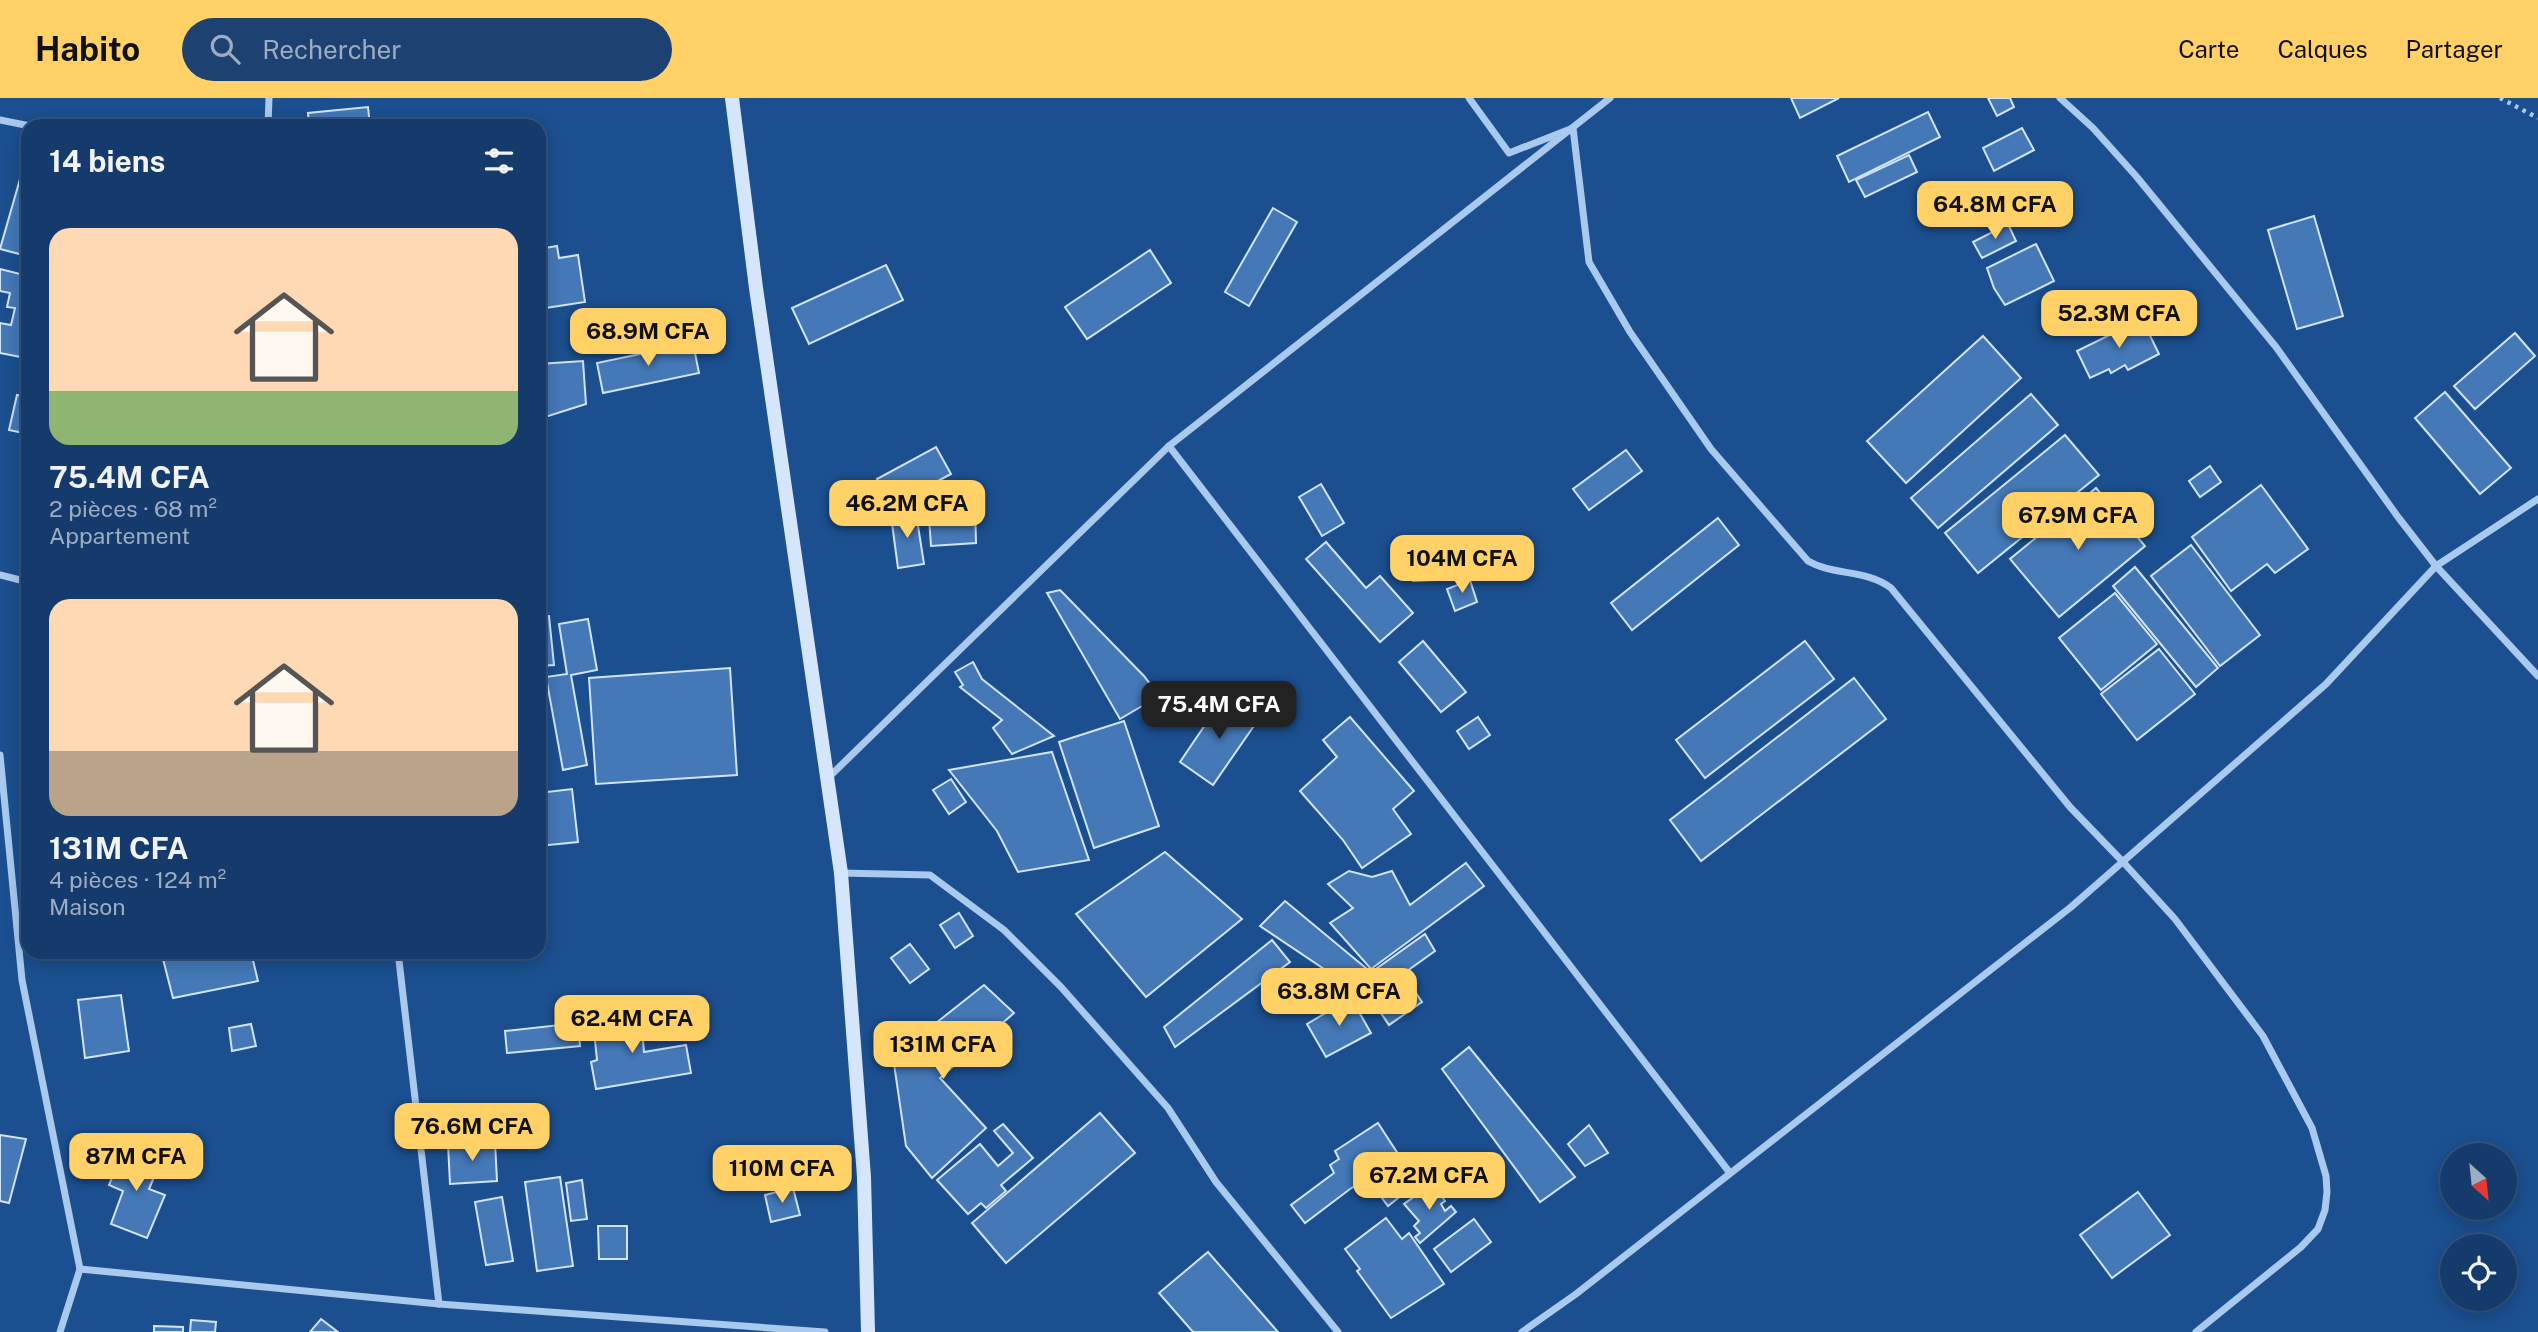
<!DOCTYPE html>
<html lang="fr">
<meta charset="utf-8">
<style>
body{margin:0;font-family:"Public Sans",sans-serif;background:#1d4271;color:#f1f3f6;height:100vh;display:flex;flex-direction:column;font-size:26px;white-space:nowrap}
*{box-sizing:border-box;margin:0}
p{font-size:23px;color:#9dadc1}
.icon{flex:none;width:38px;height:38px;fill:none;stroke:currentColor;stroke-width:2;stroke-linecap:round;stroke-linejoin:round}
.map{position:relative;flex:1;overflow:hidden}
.panel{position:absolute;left:21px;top:21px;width:525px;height:840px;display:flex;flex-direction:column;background:#143b6b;border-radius:21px;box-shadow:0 4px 18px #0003,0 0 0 2px #33557e}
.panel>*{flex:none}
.needle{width:46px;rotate:153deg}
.tools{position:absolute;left:2440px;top:1045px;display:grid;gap:14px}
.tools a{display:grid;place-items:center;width:77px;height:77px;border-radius:50%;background:#143b6b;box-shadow:0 4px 18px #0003,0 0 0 2px #33557e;font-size:35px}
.price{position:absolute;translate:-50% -60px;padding:0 16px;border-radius:14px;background:#ffd166;color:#111;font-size:23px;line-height:46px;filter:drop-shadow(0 2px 4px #0008)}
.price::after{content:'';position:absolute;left:50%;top:42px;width:21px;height:16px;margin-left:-10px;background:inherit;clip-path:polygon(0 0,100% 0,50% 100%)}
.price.selected{background:#222;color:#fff}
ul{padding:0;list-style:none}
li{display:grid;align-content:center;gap:14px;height:371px;padding:0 28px}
li span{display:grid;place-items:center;height:217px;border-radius:21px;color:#555}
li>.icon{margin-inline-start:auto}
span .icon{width:126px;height:126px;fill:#fffc;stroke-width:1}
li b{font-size:30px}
h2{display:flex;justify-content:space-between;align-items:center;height:84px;padding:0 28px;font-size:30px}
header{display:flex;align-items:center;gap:42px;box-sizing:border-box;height:98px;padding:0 35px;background:#ffd166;color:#111}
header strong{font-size:33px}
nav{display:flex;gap:38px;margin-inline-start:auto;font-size:24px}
.search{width:490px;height:63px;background:#1d4271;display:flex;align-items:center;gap:18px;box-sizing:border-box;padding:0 24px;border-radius:38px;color:#9dadc1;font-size:26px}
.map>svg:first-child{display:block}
.building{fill:#4478b7;stroke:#cfe3fa;stroke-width:2}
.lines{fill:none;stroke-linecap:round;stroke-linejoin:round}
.path{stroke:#a9c9ee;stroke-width:4.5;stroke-dasharray:3.5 5;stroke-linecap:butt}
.street{stroke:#a9c9ee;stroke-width:7}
.secondary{stroke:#d6e6fa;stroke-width:14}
</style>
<header>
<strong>Habito</strong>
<div class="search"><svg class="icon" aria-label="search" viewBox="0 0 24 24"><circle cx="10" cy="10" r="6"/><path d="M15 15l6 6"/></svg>Rechercher</div>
<nav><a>Carte</a><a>Calques</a><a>Partager</a></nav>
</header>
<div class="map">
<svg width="2538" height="1234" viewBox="0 0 2538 1234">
<rect width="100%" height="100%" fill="#1b4f8f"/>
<g class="building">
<polygon points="1791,0 1839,0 1800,20"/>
<polygon points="1988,0 2010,0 2014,9 1997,18"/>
<polygon points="368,9 370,28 309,28 308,15"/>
<polygon points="1928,14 1940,39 1849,84 1837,58"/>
<polygon points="2022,30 2034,52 1994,73 1983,50"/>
<polygon points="1909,57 1917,74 1865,99 1856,82"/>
<polygon points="20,81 28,83 28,139 23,157 0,151"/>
<polygon points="1273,110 1297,124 1249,208 1225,194"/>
<polygon points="2314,118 2343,218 2297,231 2268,132"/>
<polygon points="2008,126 2016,143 1982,160 1973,144"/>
<polygon points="2036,146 2054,183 2005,207 1994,190 1987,170"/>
<polygon points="557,148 559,160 578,157 585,204 539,211 539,151"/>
<polygon points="1150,152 1171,185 1087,241 1065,209"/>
<polygon points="886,167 903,202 809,246 792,210"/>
<polygon points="0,171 28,178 28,251 26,260 0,255 0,225 11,227 15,210 7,209 10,195 0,193"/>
<polygon points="2142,221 2159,256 2128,272 2125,267 2111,275 2109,271 2090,280 2077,253"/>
<polygon points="2515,235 2535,258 2475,311 2454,288"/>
<polygon points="1983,238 2021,280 1906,385 1867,343"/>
<polygon points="693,245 699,275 603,295 597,265"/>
<polygon points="583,263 586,306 539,321 539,266"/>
<polygon points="2445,294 2511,370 2480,396 2415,320"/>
<polygon points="2031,296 2058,327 1938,430 1911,400"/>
<polygon points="17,297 28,299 28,336 9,332"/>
<polygon points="2065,337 2099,377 1978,475 1945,435"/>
<polygon points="936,349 951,376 891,408 877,381"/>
<polygon points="1626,352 1642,373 1589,412 1573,391"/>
<polygon points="2210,368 2221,384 2200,399 2189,383"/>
<polygon points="1321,386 1344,425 1322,438 1299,399"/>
<polygon points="2261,387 2308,451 2275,475 2267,466 2231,493 2192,439"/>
<polygon points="2096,390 2145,448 2059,519 2010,461"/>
<polygon points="975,404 976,445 931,448 928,406"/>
<polygon points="916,415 924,466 898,470 891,418"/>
<polygon points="1718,420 1739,447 1632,532 1611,505"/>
<polygon points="1326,444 1366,490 1380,478 1413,515 1380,544 1306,461"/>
<polygon points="2191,447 2260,537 2220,568 2151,478"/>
<polygon points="1458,448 1459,481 1413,483 1412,449"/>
<polygon points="2135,469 2218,570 2196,589 2113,488"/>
<polygon points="1470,482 1477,504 1455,513 1447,491"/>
<polygon points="1060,492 1144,578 1159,598 1120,621 1047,495"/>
<polygon points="2115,495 2157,546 2101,592 2059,540"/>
<polygon points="549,518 554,567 539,568 539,519"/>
<polygon points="588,521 597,572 571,577 587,667 563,672 546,579 567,576 559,526"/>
<polygon points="1423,543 1466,594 1441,614 1399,564"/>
<polygon points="1805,543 1834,581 1705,680 1676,642"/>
<polygon points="2159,551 2195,596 2137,642 2101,596"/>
<polygon points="973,564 982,581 1054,638 1012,656 993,630 1002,622 960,589 963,587 955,574"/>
<polygon points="730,570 737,677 596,686 589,580"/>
<polygon points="1854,580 1886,621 1701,763 1670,722"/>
<polygon points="1224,599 1258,622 1213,687 1180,664"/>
<polygon points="1350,619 1414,693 1393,711 1411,736 1362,770 1343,742 1300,693 1337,659 1323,642"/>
<polygon points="1478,619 1490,637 1469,651 1457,633"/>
<polygon points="1124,623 1159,728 1094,750 1059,644"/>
<polygon points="1052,654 1089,762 1018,774 997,733 949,672"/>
<polygon points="951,681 966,704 949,716 933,692"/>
<polygon points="572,691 578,744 539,748 539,695"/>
<polygon points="1165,754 1242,821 1146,899 1076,816"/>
<polygon points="539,755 544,755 546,803 539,803"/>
<polygon points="1466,765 1484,788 1371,871 1330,825 1353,810 1328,786 1349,773 1372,779 1392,773 1410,807"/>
<polygon points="1285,803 1367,871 1348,887 1260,828"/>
<polygon points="959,815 973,838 955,850 940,827"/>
<polygon points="1425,836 1435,853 1403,876 1422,904 1389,927 1359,883"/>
<polygon points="1272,842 1290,864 1175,949 1164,929"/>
<polygon points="910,846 929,871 910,885 891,860"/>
<polygon points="206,854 251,854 258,883 173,900 163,861"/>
<polygon points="984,887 1014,915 940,980 986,1030 932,1080 906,1048 893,959"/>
<polygon points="121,897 129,953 85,960 78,902"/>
<polygon points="1351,900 1371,935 1326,959 1307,926"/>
<polygon points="641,918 644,954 686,947 691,975 596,991 591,964 597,962 593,923"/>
<polygon points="578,925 580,948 507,955 505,933"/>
<polygon points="251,926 256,948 232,953 229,930"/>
<polygon points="1469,949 1575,1079 1540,1104 1442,971"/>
<polygon points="1100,1015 1135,1055 1006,1165 972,1125"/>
<polygon points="1378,1025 1400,1059 1350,1091 1305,1125 1291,1107 1334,1075 1330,1067 1339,1061 1335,1053"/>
<polygon points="1003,1026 1033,1060 1001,1087 1006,1093 986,1110 981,1105 968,1116 937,1082 980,1046 998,1068 1013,1055 994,1033"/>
<polygon points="1589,1027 1608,1055 1585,1068 1568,1046"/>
<polygon points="0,1037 26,1041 9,1105 0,1103"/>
<polygon points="495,1044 497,1083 450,1086 448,1046"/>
<polygon points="124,1050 160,1065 149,1091 165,1097 147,1140 111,1126 123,1093 109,1087"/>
<polygon points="1415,1062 1427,1077 1388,1108 1376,1092"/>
<polygon points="560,1079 573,1168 537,1173 525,1084"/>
<polygon points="582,1082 587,1121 571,1123 566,1085"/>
<polygon points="793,1090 800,1117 771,1124 765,1097"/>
<polygon points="1436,1090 1445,1103 1441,1106 1445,1113 1451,1108 1456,1114 1420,1145 1415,1139 1420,1135 1414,1128 1419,1123 1404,1106 1425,1091 1428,1095"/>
<polygon points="2138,1094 2170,1137 2112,1180 2080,1137"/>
<polygon points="502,1099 513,1163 486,1167 475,1104"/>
<polygon points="1386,1120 1402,1141 1409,1135 1444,1186 1391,1220 1357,1173 1360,1171 1345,1151"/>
<polygon points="1474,1121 1491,1144 1451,1174 1434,1151"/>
<polygon points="598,1128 627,1128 627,1161 599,1161"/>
<polygon points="1208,1154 1278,1234 1193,1234 1159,1195"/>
<polygon points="321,1221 338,1234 310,1234"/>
<polygon points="191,1222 216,1224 215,1234 190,1234"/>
<polygon points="154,1228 183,1229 183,1234 154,1234"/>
</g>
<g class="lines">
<polyline class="path" points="2500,0 2538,20"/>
<g class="street">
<path d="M1469,0L1509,55L1573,30L1589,164L1630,234L1711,351L1808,463C1834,478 1866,471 1891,490L2070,709L2124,765L2175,821L2263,938L2312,1030L2326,1078L2327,1094L2325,1112L2318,1131L2301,1149L2196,1234"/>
<polyline points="1610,0 1169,348 1730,1075"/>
<polyline points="2060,0 2093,30 2136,78 2276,249 2398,419 2436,468 2538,578"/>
<polyline points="0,22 30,28"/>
<polyline points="268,28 269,0"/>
<polyline points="0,477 28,484"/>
<polyline points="0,657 22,882 80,1171 60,1234"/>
<polyline points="829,679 1169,348"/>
<polyline points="841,775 930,777 1004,832 1061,889 1168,1010 1216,1084 1338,1234"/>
<polyline points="398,854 439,1206"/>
<polyline points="80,1171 439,1206 825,1234"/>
<polyline points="1522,1234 1576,1196 2071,809 2326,586 2436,468 2538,401"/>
</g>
<polyline class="secondary" points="732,0 756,190 841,775 864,1079 868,1234"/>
</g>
</svg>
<div class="tools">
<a><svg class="needle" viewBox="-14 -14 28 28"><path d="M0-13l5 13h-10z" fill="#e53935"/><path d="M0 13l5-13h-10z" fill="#9dadc1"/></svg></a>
<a><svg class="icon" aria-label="locate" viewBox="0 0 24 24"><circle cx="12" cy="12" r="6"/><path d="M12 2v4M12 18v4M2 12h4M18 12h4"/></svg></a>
</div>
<b class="price" style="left:1995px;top:143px">64.8M CFA</b>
<b class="price" style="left:2119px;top:252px">52.3M CFA</b>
<b class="price" style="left:648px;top:270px">68.9M CFA</b>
<b class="price" style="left:907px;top:442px">46.2M CFA</b>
<b class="price" style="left:2078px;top:454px">67.9M CFA</b>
<b class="price" style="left:1462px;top:497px">104M CFA</b>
<b class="price selected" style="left:1219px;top:643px">75.4M CFA</b>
<b class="price" style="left:1339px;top:930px">63.8M CFA</b>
<b class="price" style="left:632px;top:957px">62.4M CFA</b>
<b class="price" style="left:943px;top:983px">131M CFA</b>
<b class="price" style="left:472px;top:1065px">76.6M CFA</b>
<b class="price" style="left:136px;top:1095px">87M CFA</b>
<b class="price" style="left:782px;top:1107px">110M CFA</b>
<b class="price" style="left:1429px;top:1114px">67.2M CFA</b>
<section class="panel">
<h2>14 biens<svg class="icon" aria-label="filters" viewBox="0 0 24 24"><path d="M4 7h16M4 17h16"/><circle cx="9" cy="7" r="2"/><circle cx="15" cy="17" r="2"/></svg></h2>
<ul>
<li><span style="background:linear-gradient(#ffd9b3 75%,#8fb573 0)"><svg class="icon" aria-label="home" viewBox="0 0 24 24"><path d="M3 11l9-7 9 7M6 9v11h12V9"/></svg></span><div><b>75.4M CFA</b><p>2 pièces · 68 m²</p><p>Appartement</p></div></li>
<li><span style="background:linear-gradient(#ffd9b3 70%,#b9a48a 0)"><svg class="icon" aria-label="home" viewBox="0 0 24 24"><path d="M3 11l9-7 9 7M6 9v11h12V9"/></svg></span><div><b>131M CFA</b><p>4 pièces · 124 m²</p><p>Maison</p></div></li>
</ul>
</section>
</div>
